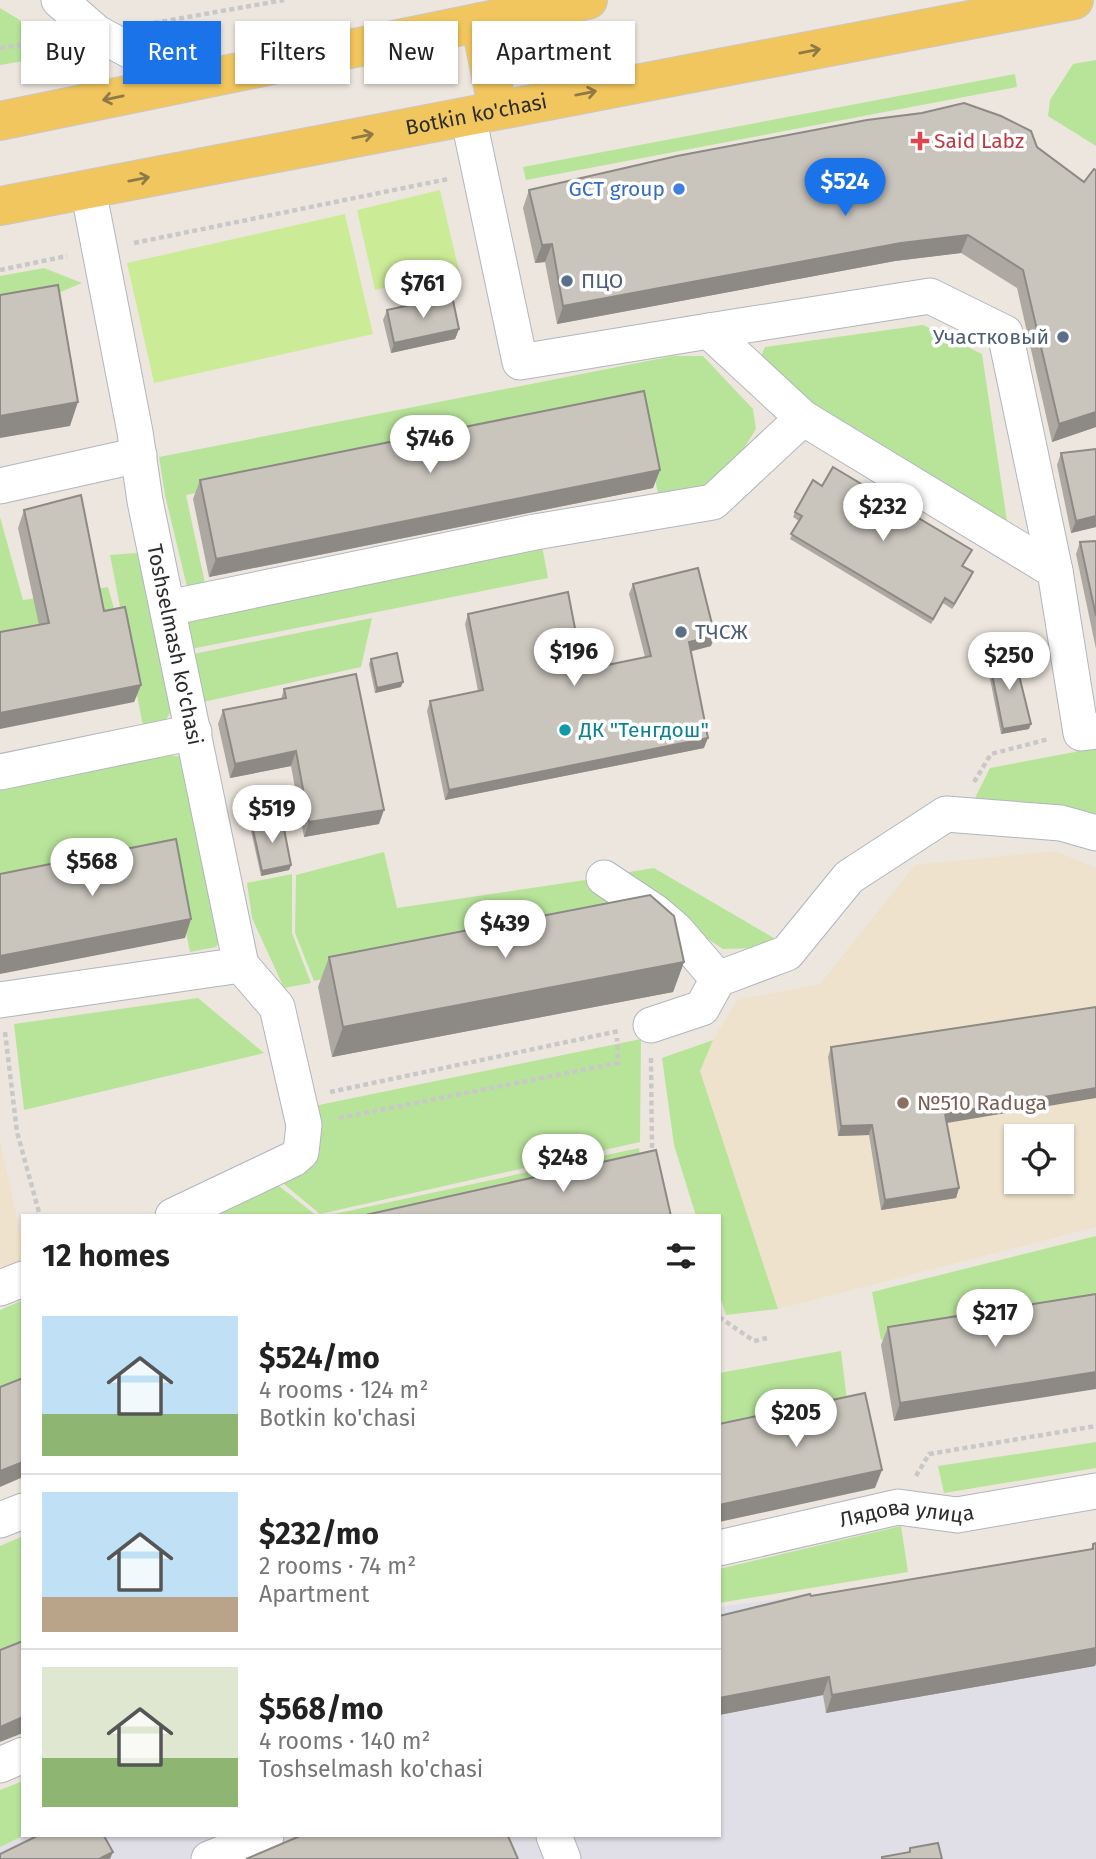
<!DOCTYPE html>
<meta charset="utf-8">
<style>
body{margin:0;font-family:"Fira Sans",sans-serif;background:#f2f2f2;color:#222;height:100vh;display:flex;flex-direction:column;font-size:26px;white-space:nowrap}
*{box-sizing:border-box;margin:0}
p{font-size:23px;color:#767676}
.icon{flex:none;width:38px;height:38px;fill:none;stroke:currentColor;stroke-width:2;stroke-linecap:round;stroke-linejoin:round}
.map{position:relative;flex:1;overflow:hidden}
.sheet{position:absolute;left:21px;top:1214px;width:700px;height:623px;display:flex;flex-direction:column;background:#fff;border-radius:0px;box-shadow:0 2px 5px #0004}
.sheet>*{flex:none}
.top-card{position:absolute;left:21px;top:21px;width:700px;height:63px;display:flex;gap:14px}
.controls{position:absolute;left:1004px;top:1124px;display:grid;gap:14px}
.controls a{display:grid;place-items:center;width:70px;height:70px;border-radius:0px;background:#fff;box-shadow:0 2px 5px #0004;font-size:35px}
.price{position:absolute;translate:-50% -60px;padding:0 16px;border-radius:24px;background:#fff;color:#222;font-size:23px;line-height:46px;filter:drop-shadow(0 2px 4px #0008)}
.price::after{content:'';position:absolute;left:50%;top:42px;width:21px;height:16px;margin-left:-10px;background:inherit;clip-path:polygon(0 0,100% 0,50% 100%)}
.price.current{background:#1a73e8;color:#fff}
ul{padding:0;list-style:none}
li{display:flex;align-items:center;gap:21px;height:175px;padding:0 21px}
li+li{border-top:2px solid #e0e0e0}
li span{display:grid;place-items:center;flex:none;width:196px;height:140px;border-radius:0px;color:#555}
li>.icon{margin-inline-start:auto}
span .icon{width:84px;height:84px;fill:#fffc;stroke-width:1}
li b{font-size:30px}
h2{display:flex;justify-content:space-between;align-items:center;height:84px;padding:0 21px;font-size:30px}
.tag{padding:0 24px;border-radius:0px;background:#fff;box-shadow:0 2px 5px #0004;font-size:24px;line-height:63px}
.tag.current{background:#1a73e8;color:#fff}
.map>svg:first-child{display:block}
.industrial{fill:#e0dee6}
.education{fill:#efe2cd;fill-rule:evenodd}
.green{fill:#b8e49a}
.pitch{fill:#cceb96}
.lines{fill:none;stroke-linecap:round;stroke-linejoin:round}
.minor-casing{stroke:#b2b5bf;stroke-width:37}
.major-casing{stroke:#c8c8c8;stroke-width:40}
.path{stroke:#c8c8c8;stroke-width:4.5;stroke-dasharray:5 3.5;stroke-linecap:butt}
.minor{stroke:#fff;stroke-width:35}
.major{stroke:#f2c65e;stroke-width:38}
.wall{fill:#ada9a2}
.shaded-wall{fill:#8d8984}
.building{fill:#c9c4bc;stroke:#8d8984;stroke-width:2}
.oneway{stroke:#8f7945}
.health-dot{fill:#e0444e;stroke:#fff;stroke-width:2.5}
.shop-dot{fill:#3f7fe0;stroke:#fff;stroke-width:2.5}
.service-dot{fill:#5c6f8a;stroke:#fff;stroke-width:2.5}
.culture-dot{fill:#0f9aa8;stroke:#fff;stroke-width:2.5}
.education-dot{fill:#8d6e63;stroke:#fff;stroke-width:2.5}
.labels{text-anchor:middle;dominant-baseline:central;stroke-width:7;stroke-linejoin:round;paint-order:stroke}
.street-label{font-size:21px;fill:#2c2c2c;stroke:#fff}
.health-label{font-size:21px;fill:#be3a42;stroke:#fff;text-anchor:start}
.shop-label{font-size:21px;fill:#366cbe;stroke:#fff;text-anchor:end}
.service-label{font-size:21px;fill:#4e5e75;stroke:#fff;text-anchor:start}
.culture-label{font-size:21px;fill:#0d838f;stroke:#fff;text-anchor:start}
.education-label{font-size:21px;fill:#785e54;stroke:#fff;text-anchor:start}
</style>
<div class="map">
<svg width="1096" height="1859" viewBox="0 0 1096 1859">
<rect width="100%" height="100%" fill="#ede6de"/>
<polygon class="industrial" points="1096,1557 1096,1859 0,1859 0,1847 23,1836 719,1836 719,1607"/>
<g class="education">
<path d="M1056,851L1096,868V1227L778,1309L700,1071L713,1040L737,1000L820,984L915,865ZM1017,1136H1062V1181H1017Z"/>
<polygon points="0,1140 23,1245 23,1264 0,1272"/>
</g>
<g class="green">
<polygon points="0,8 33,28 60,55 0,65"/>
<polygon points="1096,60 1096,146 1048,116 1050,100 1073,64"/>
<polygon points="1015,74 1017,87 526,180 523,167"/>
<polygon points="44,268 82,283 56,294 0,298 0,276"/>
<polygon points="923,325 982,354 1007,521 812,404 760,358 765,347"/>
<polygon points="673,356 703,356 753,409 756,429 734,464 714,484 659,498 639,405 186,495 205,583 187,587 165,495 159,457"/>
<polygon points="0,517 23,600 108,587 116,616 0,641"/>
<polygon points="542,546 548,578 191,649 185,616"/>
<polygon points="137,553 144,569 172,709 166,720 143,726 110,555"/>
<polygon points="372,618 361,667 203,702 193,654"/>
<polygon points="1096,748 1096,824 972,804 990,768"/>
<polygon points="163,754 182,757 220,939 216,947 190,952 170,851 0,883 0,785"/>
<polygon points="384,852 397,908 592,879 648,916 314,981 295,933 296,875"/>
<polygon points="654,868 779,941 766,948 723,949 610,875"/>
<polygon points="292,874 292,933 311,983 284,988 252,918 247,883"/>
<polygon points="198,998 264,1053 24,1110 14,1024"/>
<polygon points="641,1039 640,1142 320,1214 279,1180 309,1169 319,1152 314,1106"/>
<polygon points="713,1040 700,1071 778,1309 726,1315 719,1293 719,1216 696,1216 674,1145 662,1058"/>
<polygon points="639,1148 642,1174 451,1216 325,1216"/>
<polygon points="274,1182 317,1216 202,1216"/>
<polygon points="1096,1236 1096,1306 881,1340 872,1292"/>
<polygon points="23,1300 23,1387 0,1397 0,1310"/>
<polygon points="841,1351 847,1401 719,1431 719,1373"/>
<polygon points="1096,1442 1096,1468 944,1493 938,1466"/>
<polygon points="901,1526 908,1572 719,1603 719,1569"/>
<polygon points="23,1536 23,1653 0,1662 0,1546"/>
<polygon points="23,1781 23,1836 0,1847 0,1790"/>
</g>
<g class="pitch">
<polygon points="440,190 459,271 375,290 357,210"/>
<polygon points="345,214 373,334 154,383 127,263"/>
</g>
<g class="lines">
<g class="minor-casing">
<g id="minor">
<polyline points="59,0 97,33 189,82"/>
<polyline points="468,116 520,362 709,331 803,418 1055,571 1081,733 1096,731"/>
<path id="s1" d="M88,189L135,432L145,501L241,965L277,1007L304,1125L301,1152L293,1159L173,1216"/>
<polyline points="709,331 930,296 1005,333 1055,571"/>
<polyline points="0,486 139,455"/>
<polyline points="168,608 535,532 713,502 803,418"/>
<polyline points="0,772 194,732"/>
<polyline points="604,878 655,912 676,930 718,979"/>
<polyline points="0,1000 241,965"/>
<polyline points="651,1025 702,1008 718,979 787,953 849,877 946,814 1061,823 1096,833"/>
<polyline points="0,1288 23,1279"/>
<polyline points="0,1520 23,1511"/>
<path id="s2" d="M719,1548L898,1507L957,1515L1096,1491"/>
<polyline points="0,1765 23,1755"/>
<polyline points="554,1836 563,1859"/>
<polyline points="209,1859 266,1836"/>
</g>
</g>
<g class="major-casing">
<g id="major">
<polyline points="480,22 498,110"/>
<polyline points="0,121 588,0"/>
<path id="s3" d="M0,206L1074,0"/>
</g>
</g>
<g class="path">
<polyline points="154,23 284,0"/>
<polyline points="0,48 52,40"/>
<polyline points="134,243 448,179"/>
<polyline points="0,270 67,256"/>
<polyline points="974,782 991,754 1049,739"/>
<polyline points="5,1032 17,1132 40,1216"/>
<polyline points="651,1058 652,1154"/>
<polyline points="330,1092 619,1031"/>
<polyline points="339,1118 618,1063 617,1038"/>
<polyline points="719,1317 754,1341 767,1338"/>
<polyline points="916,1476 929,1454 1096,1426"/>
</g>
<use href="#minor" class="minor"/>
<use href="#major" class="major"/>
</g>
<g class="wall">
<polygon points="964,103 1096,427 1052,442 1017,288 961,253 895,261 557,324 545,262 535,263 523,208 529,190 922,113"/>
<polygon points="387,310 459,329 455,339 391,353 383,320"/>
<polygon points="1096,449 1096,527 1071,533 1057,465 1061,453"/>
<polygon points="660,470 653,488 209,577 193,499 200,480"/>
<polygon points="24,510 104,611 141,685 134,702 39,625 18,528"/>
<polygon points="795,512 972,550 963,566 971,577 952,609 943,603 931,624 790,539 799,521 793,517"/>
<polygon points="1096,541 1096,649 1076,554 1080,542"/>
<polygon points="633,584 711,646 690,651 704,748 445,800 427,711 430,701 478,691 465,624 468,614 583,670 645,657 629,594"/>
<polygon points="371,659 401,687 375,693 369,664"/>
<polygon points="989,659 1029,729 1001,734 987,664"/>
<polygon points="284,689 379,824 304,837 291,766 230,778 218,724 223,710 281,699"/>
<polygon points="252,825 291,865 289,870 261,876 251,831"/>
<polygon points="329,957 684,962 673,992 332,1057 318,987"/>
<polygon points="831,1047 947,1123 959,1188 956,1198 881,1210 869,1135 838,1136 828,1057"/>
<polygon points="1096,1294 894,1421 881,1345 888,1327"/>
<polygon points="1096,1543 1096,1663 1095,1666 826,1713 823,1695 719,1715 719,1616 811,1596 1091,1549 1093,1544"/>
</g>
<g class="shaded-wall">
<polygon points="968,235 961,253 895,261 557,324 563,306 901,243"/>
<polygon points="552,244 545,262 535,263 542,245"/>
<polygon points="459,329 455,339 391,353 394,343"/>
<polygon points="78,402 70,426 0,438 0,416"/>
<polygon points="1096,412 1096,427 1052,442 1059,424"/>
<polygon points="660,470 653,488 209,577 216,559"/>
<polygon points="1096,516 1096,527 1071,533 1076,521"/>
<polygon points="973,572 971,577 952,609 954,604"/>
<polygon points="715,636 711,646 685,653 689,642"/>
<polygon points="403,682 401,687 375,693 377,688"/>
<polygon points="141,685 134,702 0,729 0,713"/>
<polygon points="1031,724 1029,729 1001,734 1003,729"/>
<polygon points="708,738 704,748 445,800 449,790"/>
<polygon points="296,751 291,766 230,778 235,764"/>
<polygon points="384,810 379,824 304,837 309,822"/>
<polygon points="291,865 289,870 261,876 262,871"/>
<polygon points="191,919 185,938 0,974 0,956"/>
<polygon points="684,962 673,992 332,1057 343,1027"/>
<polygon points="1096,1088 1096,1098 941,1124 945,1114"/>
<polygon points="872,1125 869,1135 838,1136 841,1126"/>
<polygon points="959,1188 956,1198 881,1210 885,1200"/>
<polygon points="1096,1372 1096,1389 894,1421 900,1403"/>
<polygon points="23,1462 23,1477 0,1487 0,1471"/>
<polygon points="882,1470 875,1488 719,1522 719,1505"/>
<polygon points="1096,1648 1096,1663 1095,1666 826,1713 832,1695"/>
<polygon points="829,1677 823,1695 719,1715 719,1698"/>
<polygon points="23,1717 23,1733 0,1742 0,1727"/>
<polygon points="113,1852 110,1859 99,1859"/>
</g>
<g class="building">
<polygon points="964,103 1001,116 1031,131 1037,147 1084,182 1094,169 1096,170 1096,412 1059,424 1023,270 968,235 901,243 563,306 552,244 542,245 529,190 677,156 867,120 922,113"/>
<polygon points="58,285 78,402 0,416 0,295"/>
<polygon points="452,296 459,329 394,343 387,310"/>
<polygon points="644,391 660,470 216,559 200,480"/>
<polygon points="1096,449 1096,516 1076,521 1061,453"/>
<polygon points="833,467 972,550 962,566 973,572 954,604 945,598 933,619 791,534 802,516 795,512 813,480 822,486"/>
<polygon points="81,495 104,611 125,607 141,685 0,713 0,632 49,623 24,510"/>
<polygon points="1096,541 1096,616 1080,542"/>
<polygon points="698,568 715,636 689,642 708,738 449,790 430,701 483,690 468,614 568,592 583,670 651,656 633,584"/>
<polygon points="397,653 403,682 377,688 371,659"/>
<polygon points="1014,655 1031,724 1003,729 989,659"/>
<polygon points="356,674 384,810 309,822 296,751 235,764 223,710 286,698 284,689"/>
<polygon points="282,819 291,865 262,871 252,825"/>
<polygon points="176,839 191,919 0,956 0,874"/>
<polygon points="650,895 674,916 684,962 343,1027 329,957"/>
<polygon points="1096,1007 1096,1088 945,1114 959,1188 885,1200 872,1125 841,1126 831,1047"/>
<polygon points="656,1150 671,1216 361,1216"/>
<polygon points="1096,1294 1096,1372 900,1403 888,1327"/>
<polygon points="23,1378 23,1462 0,1471 0,1387"/>
<polygon points="865,1393 882,1470 719,1505 719,1424"/>
<polygon points="1096,1543 1096,1648 832,1695 829,1677 719,1698 719,1616 810,1594 811,1596 1093,1549 1093,1544"/>
<polygon points="23,1641 23,1717 0,1727 0,1650"/>
<polygon points="37,1836 104,1836 113,1852 99,1859 0,1859 0,1854"/>
<polygon points="300,1836 508,1836 518,1859 246,1859"/>
<polygon points="938,1843 942,1859 882,1859 882,1857 910,1852 910,1848"/>
</g>
<defs><path id="oneway-shaft" d="M-6 0H5M1.5-3L5.5 0L1.5 3" fill="none" stroke-width="1.6" stroke-linecap="round" stroke-linejoin="round" transform="scale(1.75)"/></defs>
<g class="oneway">
<use href="#oneway-shaft" transform="translate(810 51) rotate(-11)"/>
<use href="#oneway-shaft" transform="translate(586 93) rotate(-11)"/>
<use href="#oneway-shaft" transform="translate(113 98) rotate(168)"/>
<use href="#oneway-shaft" transform="translate(363 136) rotate(-11)"/>
<use href="#oneway-shaft" transform="translate(139 179) rotate(-11)"/>
</g>
<path class="health-dot" d="M916.5 130.5h7v7h7v7h-7v7h-7v-7h-7v-7h7z"/>
<circle class="shop-dot" cx="679" cy="189" r="7"/>
<g class="service-dot">
<circle cx="567" cy="281" r="7"/>
<circle cx="1063" cy="337" r="7"/>
<circle cx="681" cy="632" r="7"/>
</g>
<circle class="culture-dot" cx="565" cy="730" r="7"/>
<circle class="education-dot" cx="903" cy="1103" r="7"/>
<g class="labels">
<g class="street-label">
<text stroke="none"><textPath href="#s3" startOffset="485">Botkin ko'chasi</textPath></text>
<text stroke="none"><textPath href="#s1" startOffset="464">Toshselmash ko'chasi</textPath></text>
<text stroke="none"><textPath href="#s2" startOffset="192">Лядова улица</textPath></text>
</g>
<g class="health-label">
<text x="934" y="141">Said Labz</text>
</g>
<g class="shop-label">
<text x="665" y="189">GCT group</text>
</g>
<g class="service-label">
<text x="581" y="281">ПЦО</text>
<text x="1049" y="337" text-anchor="end">Участковый</text>
<text x="695" y="632">ТЧСЖ</text>
</g>
<g class="culture-label">
<text x="579" y="730">ДК "Тенгдош"</text>
</g>
<g class="education-label">
<text x="917" y="1103">№510 Raduga</text>
</g>
</g>
</svg>
<div class="controls">
<a><svg class="icon" aria-label="locate" viewBox="0 0 24 24"><circle cx="12" cy="12" r="6"/><path d="M12 2v4M12 18v4M2 12h4M18 12h4"/></svg></a>
</div>
<b class="price current" style="left:845px;top:218px">$524</b>
<b class="price" style="left:423px;top:320px">$761</b>
<b class="price" style="left:430px;top:475px">$746</b>
<b class="price" style="left:883px;top:543px">$232</b>
<b class="price" style="left:574px;top:688px">$196</b>
<b class="price" style="left:1009px;top:692px">$250</b>
<b class="price" style="left:272px;top:845px">$519</b>
<b class="price" style="left:92px;top:898px">$568</b>
<b class="price" style="left:505px;top:960px">$439</b>
<b class="price" style="left:563px;top:1194px">$248</b>
<b class="price" style="left:995px;top:1349px">$217</b>
<b class="price" style="left:796px;top:1449px">$205</b>
<div class="top-card">
<a class="tag">Buy</a>
<a class="tag current">Rent</a>
<a class="tag">Filters</a>
<a class="tag">New</a>
<a class="tag">Apartment</a>
</div>
<section class="sheet">
<h2>12 homes<svg class="icon" aria-label="filters" viewBox="0 0 24 24"><path d="M4 7h16M4 17h16"/><circle cx="9" cy="7" r="2"/><circle cx="15" cy="17" r="2"/></svg></h2>
<ul>
<li><span style="background:linear-gradient(#bfe0f5 70%,#8fb573 0)"><svg class="icon" aria-label="home" viewBox="0 0 24 24"><path d="M3 11l9-7 9 7M6 9v11h12V9"/></svg></span><div><b>$524/mo</b><p>4 rooms · 124 m²</p><p>Botkin ko'chasi</p></div></li>
<li><span style="background:linear-gradient(#bfe0f5 75%,#b9a48a 0)"><svg class="icon" aria-label="home" viewBox="0 0 24 24"><path d="M3 11l9-7 9 7M6 9v11h12V9"/></svg></span><div><b>$232/mo</b><p>2 rooms · 74 m²</p><p>Apartment</p></div></li>
<li><span style="background:linear-gradient(#dfe7d0 65%,#8fb573 0)"><svg class="icon" aria-label="home" viewBox="0 0 24 24"><path d="M3 11l9-7 9 7M6 9v11h12V9"/></svg></span><div><b>$568/mo</b><p>4 rooms · 140 m²</p><p>Toshselmash ko'chasi</p></div></li>
</ul>
</section>
</div>
